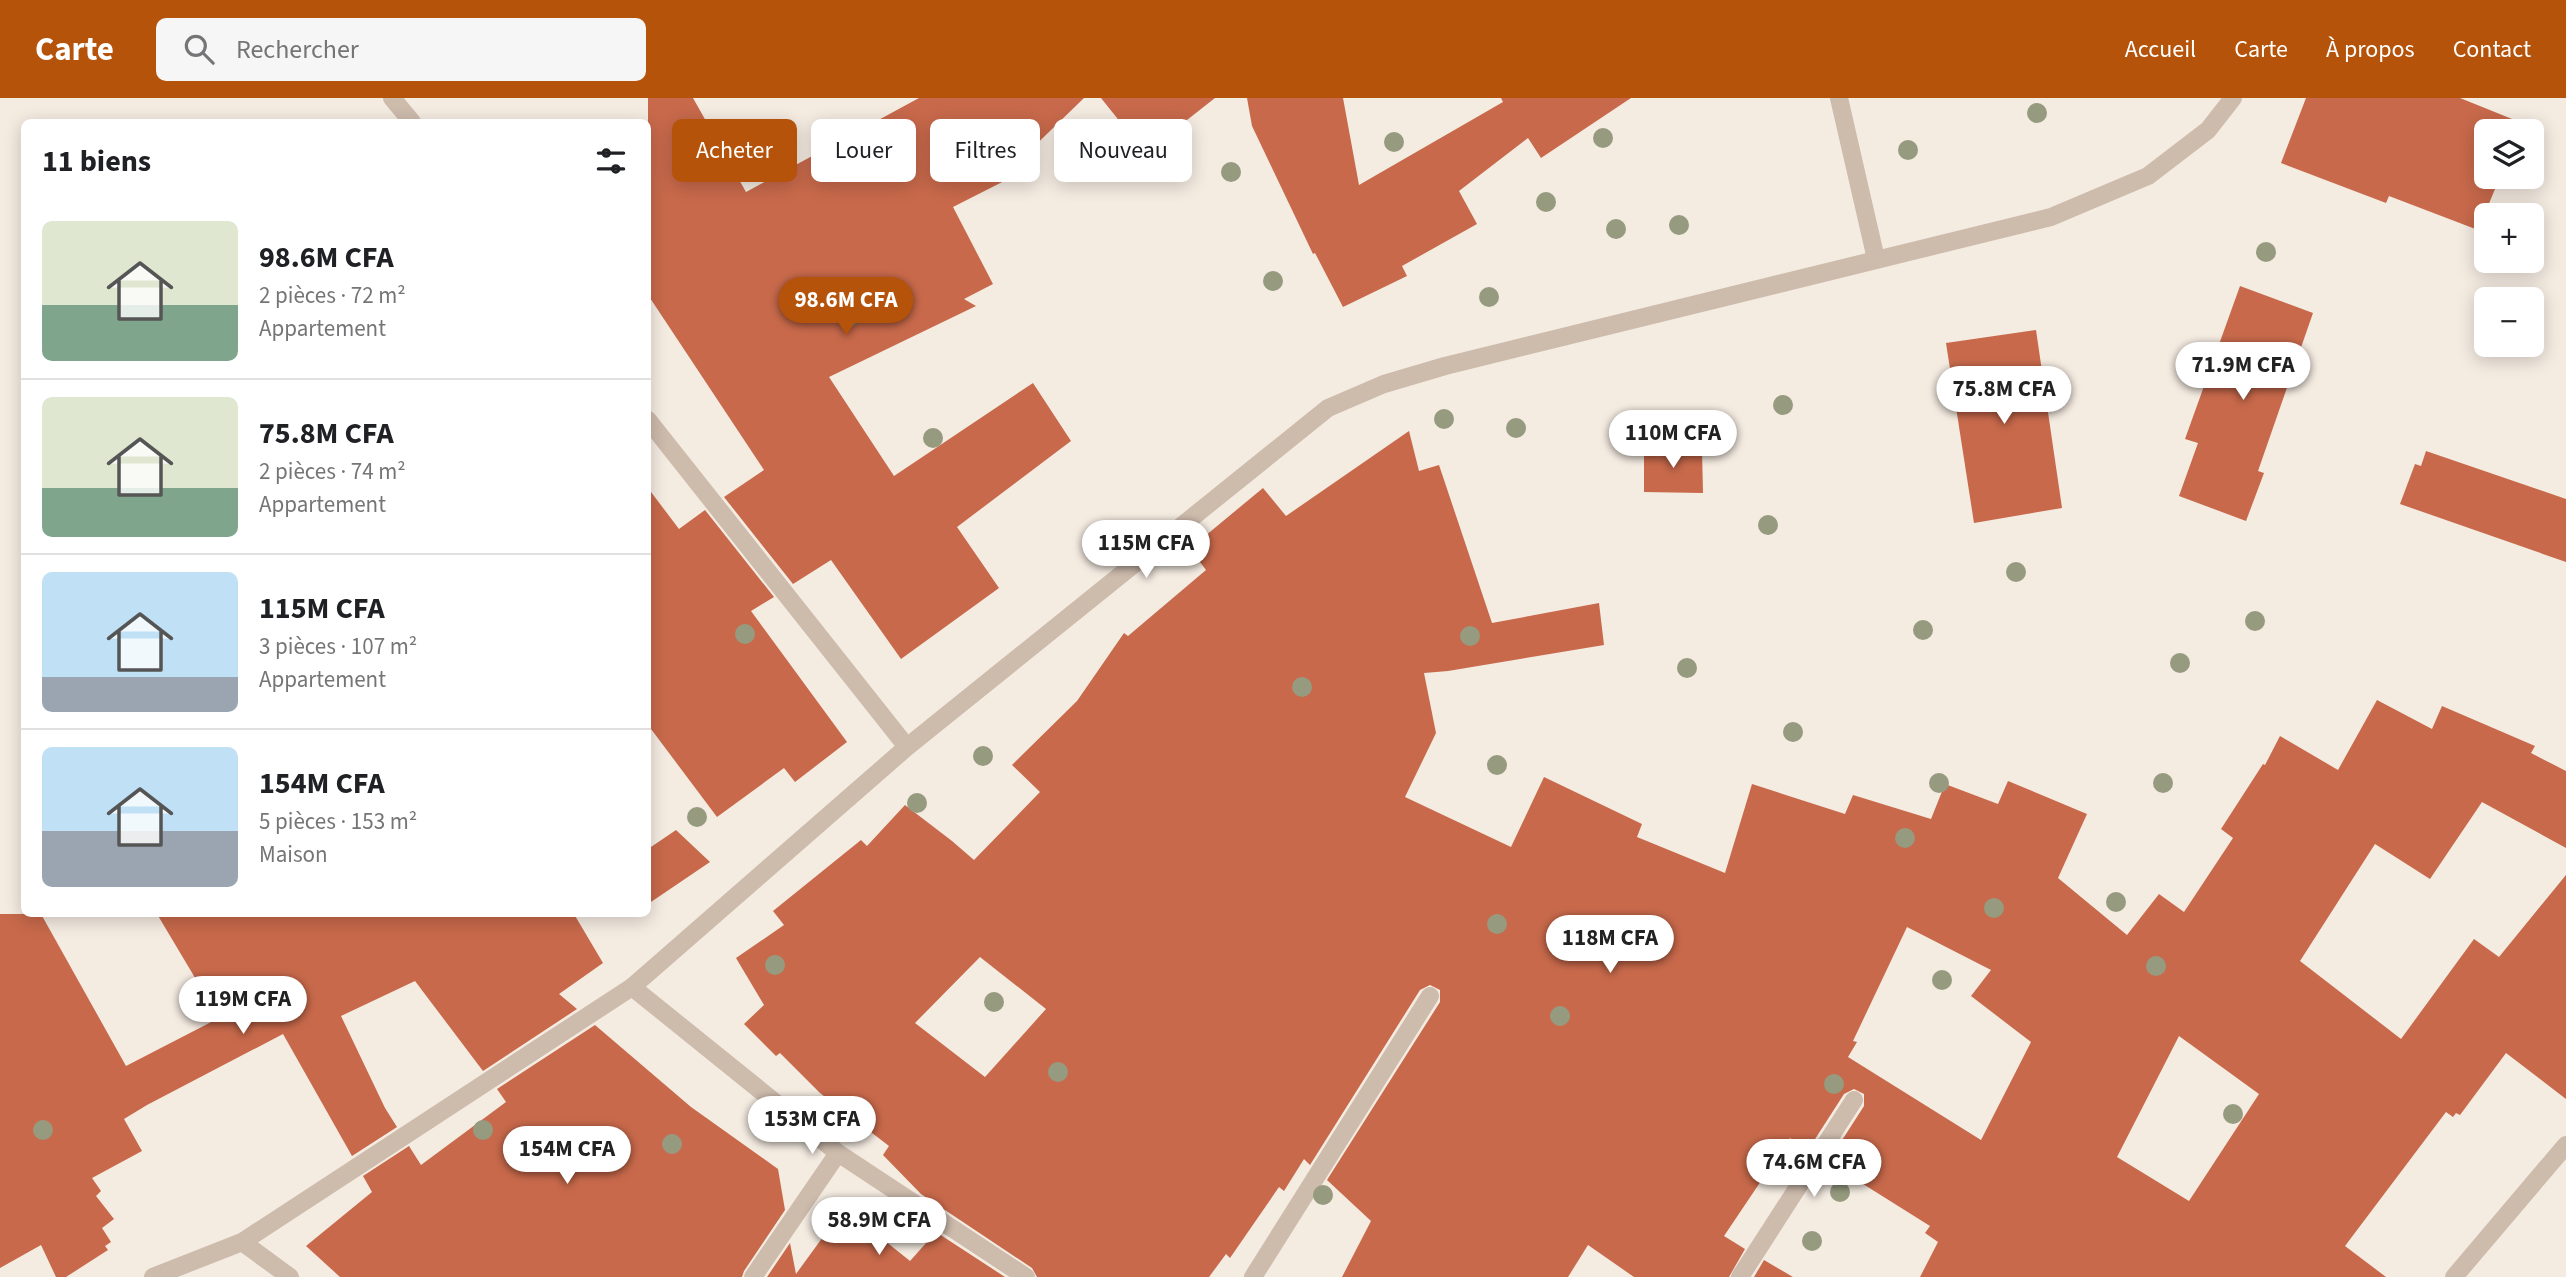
<!DOCTYPE html>
<html lang="fr">
<meta charset="utf-8">
<style>
body{margin:0;font-family:"Source Sans 3",sans-serif;background:#f6f6f6;color:#202124;height:100vh;display:flex;flex-direction:column;font-size:26px;white-space:nowrap}
*{box-sizing:border-box;margin:0}
p{font-size:23px;color:#757577}
.icon{flex:none;width:38px;height:38px;fill:none;stroke:currentColor;stroke-width:2;stroke-linecap:round;stroke-linejoin:round}
.map{position:relative;flex:1;overflow:hidden}
.details{position:absolute;left:21px;top:21px;width:630px;height:798px;display:flex;flex-direction:column;background:#fff;border-radius:10px;box-shadow:0 4px 18px #0003}
.details>*{flex:none}
.hud{position:absolute;left:672px;top:21px;width:665px;height:63px;display:flex;gap:14px}
.fabs{position:absolute;left:2474px;top:21px;display:grid;gap:14px}
.fabs a{display:grid;place-items:center;width:70px;height:70px;border-radius:10px;background:#fff;box-shadow:0 4px 18px #0003;font-size:35px}
.price{position:absolute;translate:-50% -60px;padding:0 16px;border-radius:24px;background:#fff;color:#222;font-size:23px;line-height:46px;filter:drop-shadow(0 2px 4px #0008)}
.price::after{content:'';position:absolute;left:50%;top:42px;width:21px;height:16px;margin-left:-10px;background:inherit;clip-path:polygon(0 0,100% 0,50% 100%)}
.price.active{background:#b45309;color:#fff}
ul{padding:0;list-style:none}
li{display:flex;align-items:center;gap:21px;height:175px;padding:0 21px}
li+li{border-top:2px solid #e0e0e0}
li span{display:grid;place-items:center;flex:none;width:196px;height:140px;border-radius:10px;color:#555}
li>.icon{margin-inline-start:auto}
span .icon{width:84px;height:84px;fill:#fffc;stroke-width:1}
li b{font-size:30px}
h2{display:flex;justify-content:space-between;align-items:center;height:84px;padding:0 21px;font-size:30px}
.chip{padding:0 24px;border-radius:10px;background:#fff;box-shadow:0 4px 18px #0003;font-size:24px;line-height:63px}
.chip.active{background:#b45309;color:#fff}
header{display:flex;align-items:center;gap:42px;box-sizing:border-box;height:98px;padding:0 35px;background:#b45309;color:#fff}
header strong{font-size:33px}
nav{display:flex;gap:38px;margin-inline-start:auto;font-size:24px}
.search{width:490px;height:63px;background:#f6f6f6;display:flex;align-items:center;gap:18px;box-sizing:border-box;padding:0 24px;border-radius:10px;color:#757577;font-size:26px}
.map>svg:first-child{display:block}
.building{fill:#c8694b;fill-rule:evenodd}
.lines{fill:none;stroke-linecap:round;stroke-linejoin:round}
.minor{stroke:#cdbbac;stroke-width:18}
.tree{fill:#969b7f}
</style>
<header>
<strong>Carte</strong>
<div class="search"><svg class="icon" aria-label="search" viewBox="0 0 24 24"><circle cx="10" cy="10" r="6"/><path d="M15 15l6 6"/></svg>Rechercher</div>
<nav><a>Accueil</a><a>Carte</a><a>À propos</a><a>Contact</a></nav>
</header>
<div class="map">
<svg width="2566" height="1179" viewBox="0 0 2566 1179">
<rect width="100%" height="100%" fill="#f4ebe1"/>
<g class="building">
<polygon points="648,0 693,0 746,94 919,0 1084,0 1012,70 1016,77 953,109 993,186 964,201 976,208 829,279 894,378 1033,285 1071,343 957,429 999,490 901,561 831,462 793,486 724,399 764,372 648,197"/>
<polygon points="1101,0 1215,0 1145,55"/>
<polygon points="1247,0 1343,0 1359,87 1503,4 1501,0 1631,0 1541,60 1528,40 1459,93 1477,126 1402,168 1407,178 1343,209 1315,155 1313,156 1252,28"/>
<polygon points="2306,0 2460,0 2522,25 2518,33 2487,33 2487,79 2500,79 2478,132 2389,98 2386,105 2281,65"/>
<polygon points="2240,188 2313,215 2258,373 2264,375 2246,423 2179,398 2198,345 2185,341"/>
<polygon points="2036,232 2062,410 1974,425 1946,245"/>
<path d="M1409,333L1419,373L1439,367L1492,525L1599,505L1604,547L1448,573L1424,575L1436,635L1405,699L1511,749L1544,679L1642,726L1637,739L1725,775L1752,686L1845,716L1853,697L1931,721L1945,686L1998,706L2008,683L2087,716L2058,780L2127,837L2159,796L2184,814L2233,740L2221,731L2263,666L2265,667L2280,638L2338,672L2377,602L2432,631L2442,608L2535,648L2531,655L2566,673V750L2482,704L2430,781L2375,746L2300,863L2401,941L2474,841L2499,859L2566,777V1001L2506,955L2460,1017L2456,1015L2453,1019L2446,1014L2345,1148L2386,1179H1920L1938,1144L1925,1135L1930,1128L1828,1064L1864,1008V996L1854,991L1844,996L1808,1052L1790,1040L1724,1138L1745,1151L1729,1179H1634L1588,1147L1568,1179H1342L1371,1123L1327,1082L1440,904V892L1430,887L1420,892L1310,1067L1304,1061L1284,1093L1279,1089L1230,1160L1226,1156L1209,1179H1037L1032,1170L921,1096L883,1057L889,1048L820,995L780,955L776,958L744,926L764,907L736,860L784,827L773,813L861,742L867,748L905,707L952,743L974,762L1040,694L1012,667L1077,603L1124,535L1128,538L1206,472L1197,460L1206,453L1199,443L1263,390L1286,418ZM1907,829L1991,872L1971,898L2031,944L1981,1042L1848,959L1857,944L1853,943ZM980,859L1046,911L985,979L915,925ZM2179,938L2259,996L2189,1103L2117,1059Z"/>
<polygon points="1662,349 1702,352 1703,395 1644,394 1644,351"/>
<polygon points="2426,353 2566,401 2566,464 2400,406 2415,366 2421,368"/>
<polygon points="648,390 679,431 705,412 774,499 751,513 847,644 795,684 784,670 717,719 648,627"/>
<polygon points="676,732 710,764 648,806 648,751"/>
<polygon points="0,816 41,816 126,968 219,920 157,816 574,816 603,865 559,896 577,911 483,973 415,883 341,918 385,1010 397,1029 352,1058 283,936 147,1007 124,1021 142,1053 92,1080 101,1093 96,1098 114,1121 102,1130 111,1144 105,1148 108,1152 66,1179 56,1179 41,1147 0,1170"/>
<polygon points="595,927 691,1009 778,1071 785,1112 744,1173 742,1179 340,1179 306,1148 372,1094 363,1078 409,1048 421,1067 506,1004 497,991"/>
<polygon points="844,1110 910,1163 936,1134 1005,1179 767,1179 790,1145 796,1176"/>
<polygon points="1764,1162 1793,1179 1754,1179"/>
</g>
<g class="lines">
<g class="minor">
<polyline points="392,0 412,24"/>
<polyline points="1839,0 1876,161"/>
<polyline points="648,322 907,649"/>
<polyline points="632,889 838,1055 1026,1179"/>
<polyline points="242,1144 290,1179"/>
<polyline points="153,1179 242,1144 632,889 907,649 1328,310 1384,286 1445,268 2051,119 2148,78 2208,32 2233,0"/>
<polyline points="753,1179 838,1055"/>
<polyline points="1253,1179 1430,898"/>
<polyline points="1740,1179 1854,1002"/>
<polyline points="2454,1179 2566,1047"/>
</g>
</g>
<g class="tree">
<circle cx="2037" cy="15" r="10"/>
<circle cx="1603" cy="40" r="10"/>
<circle cx="1394" cy="44" r="10"/>
<circle cx="1908" cy="52" r="10"/>
<circle cx="1231" cy="74" r="10"/>
<circle cx="1546" cy="104" r="10"/>
<circle cx="1679" cy="127" r="10"/>
<circle cx="1616" cy="131" r="10"/>
<circle cx="2266" cy="154" r="10"/>
<circle cx="1273" cy="183" r="10"/>
<circle cx="1489" cy="199" r="10"/>
<circle cx="849" cy="219" r="10"/>
<circle cx="1783" cy="307" r="10"/>
<circle cx="1444" cy="321" r="10"/>
<circle cx="1516" cy="330" r="10"/>
<circle cx="933" cy="340" r="10"/>
<circle cx="1768" cy="427" r="10"/>
<circle cx="2016" cy="474" r="10"/>
<circle cx="2255" cy="523" r="10"/>
<circle cx="1923" cy="532" r="10"/>
<circle cx="745" cy="536" r="10"/>
<circle cx="1470" cy="538" r="10"/>
<circle cx="2180" cy="565" r="10"/>
<circle cx="1687" cy="570" r="10"/>
<circle cx="1302" cy="589" r="10"/>
<circle cx="1793" cy="634" r="10"/>
<circle cx="983" cy="658" r="10"/>
<circle cx="1497" cy="667" r="10"/>
<circle cx="1939" cy="685" r="10"/>
<circle cx="2163" cy="685" r="10"/>
<circle cx="917" cy="705" r="10"/>
<circle cx="697" cy="719" r="10"/>
<circle cx="1905" cy="740" r="10"/>
<circle cx="2116" cy="804" r="10"/>
<circle cx="1994" cy="810" r="10"/>
<circle cx="1497" cy="826" r="10"/>
<circle cx="1639" cy="844" r="10"/>
<circle cx="775" cy="867" r="10"/>
<circle cx="2156" cy="868" r="10"/>
<circle cx="1942" cy="882" r="10"/>
<circle cx="994" cy="904" r="10"/>
<circle cx="1560" cy="918" r="10"/>
<circle cx="1058" cy="974" r="10"/>
<circle cx="1834" cy="986" r="10"/>
<circle cx="2233" cy="1016" r="10"/>
<circle cx="43" cy="1032" r="10"/>
<circle cx="483" cy="1032" r="10"/>
<circle cx="672" cy="1046" r="10"/>
<circle cx="1840" cy="1094" r="10"/>
<circle cx="1323" cy="1097" r="10"/>
<circle cx="1812" cy="1143" r="10"/>
</g>
</svg>
<div class="fabs">
<a><svg class="icon" aria-label="layers" viewBox="0 0 24 24"><path d="M12 4l9 5-9 5-9-5zM3 14l9 5 9-5"/></svg></a>
<a>+</a>
<a>−</a>
</div>
<b class="price active" style="left:846px;top:239px">98.6M CFA</b>
<b class="price" style="left:2243px;top:304px">71.9M CFA</b>
<b class="price" style="left:2004px;top:328px">75.8M CFA</b>
<b class="price" style="left:1673px;top:372px">110M CFA</b>
<b class="price" style="left:1146px;top:482px">115M CFA</b>
<b class="price" style="left:1610px;top:877px">118M CFA</b>
<b class="price" style="left:243px;top:938px">119M CFA</b>
<b class="price" style="left:812px;top:1058px">153M CFA</b>
<b class="price" style="left:567px;top:1088px">154M CFA</b>
<b class="price" style="left:1814px;top:1101px">74.6M CFA</b>
<b class="price" style="left:879px;top:1159px">58.9M CFA</b>
<div class="hud">
<a class="chip active">Acheter</a>
<a class="chip">Louer</a>
<a class="chip">Filtres</a>
<a class="chip">Nouveau</a>
</div>
<section class="details">
<h2>11 biens<svg class="icon" aria-label="filters" viewBox="0 0 24 24"><path d="M4 7h16M4 17h16"/><circle cx="9" cy="7" r="2"/><circle cx="15" cy="17" r="2"/></svg></h2>
<ul>
<li><span style="background:linear-gradient(#dfe7d0 60%,#7fa58c 0)"><svg class="icon" aria-label="home" viewBox="0 0 24 24"><path d="M3 11l9-7 9 7M6 9v11h12V9"/></svg></span><div><b>98.6M CFA</b><p>2 pièces · 72 m²</p><p>Appartement</p></div></li>
<li><span style="background:linear-gradient(#dfe7d0 65%,#7fa58c 0)"><svg class="icon" aria-label="home" viewBox="0 0 24 24"><path d="M3 11l9-7 9 7M6 9v11h12V9"/></svg></span><div><b>75.8M CFA</b><p>2 pièces · 74 m²</p><p>Appartement</p></div></li>
<li><span style="background:linear-gradient(#bfe0f5 75%,#9aa5b1 0)"><svg class="icon" aria-label="home" viewBox="0 0 24 24"><path d="M3 11l9-7 9 7M6 9v11h12V9"/></svg></span><div><b>115M CFA</b><p>3 pièces · 107 m²</p><p>Appartement</p></div></li>
<li><span style="background:linear-gradient(#bfe0f5 60%,#9aa5b1 0)"><svg class="icon" aria-label="home" viewBox="0 0 24 24"><path d="M3 11l9-7 9 7M6 9v11h12V9"/></svg></span><div><b>154M CFA</b><p>5 pièces · 153 m²</p><p>Maison</p></div></li>
</ul>
</section>
</div>
